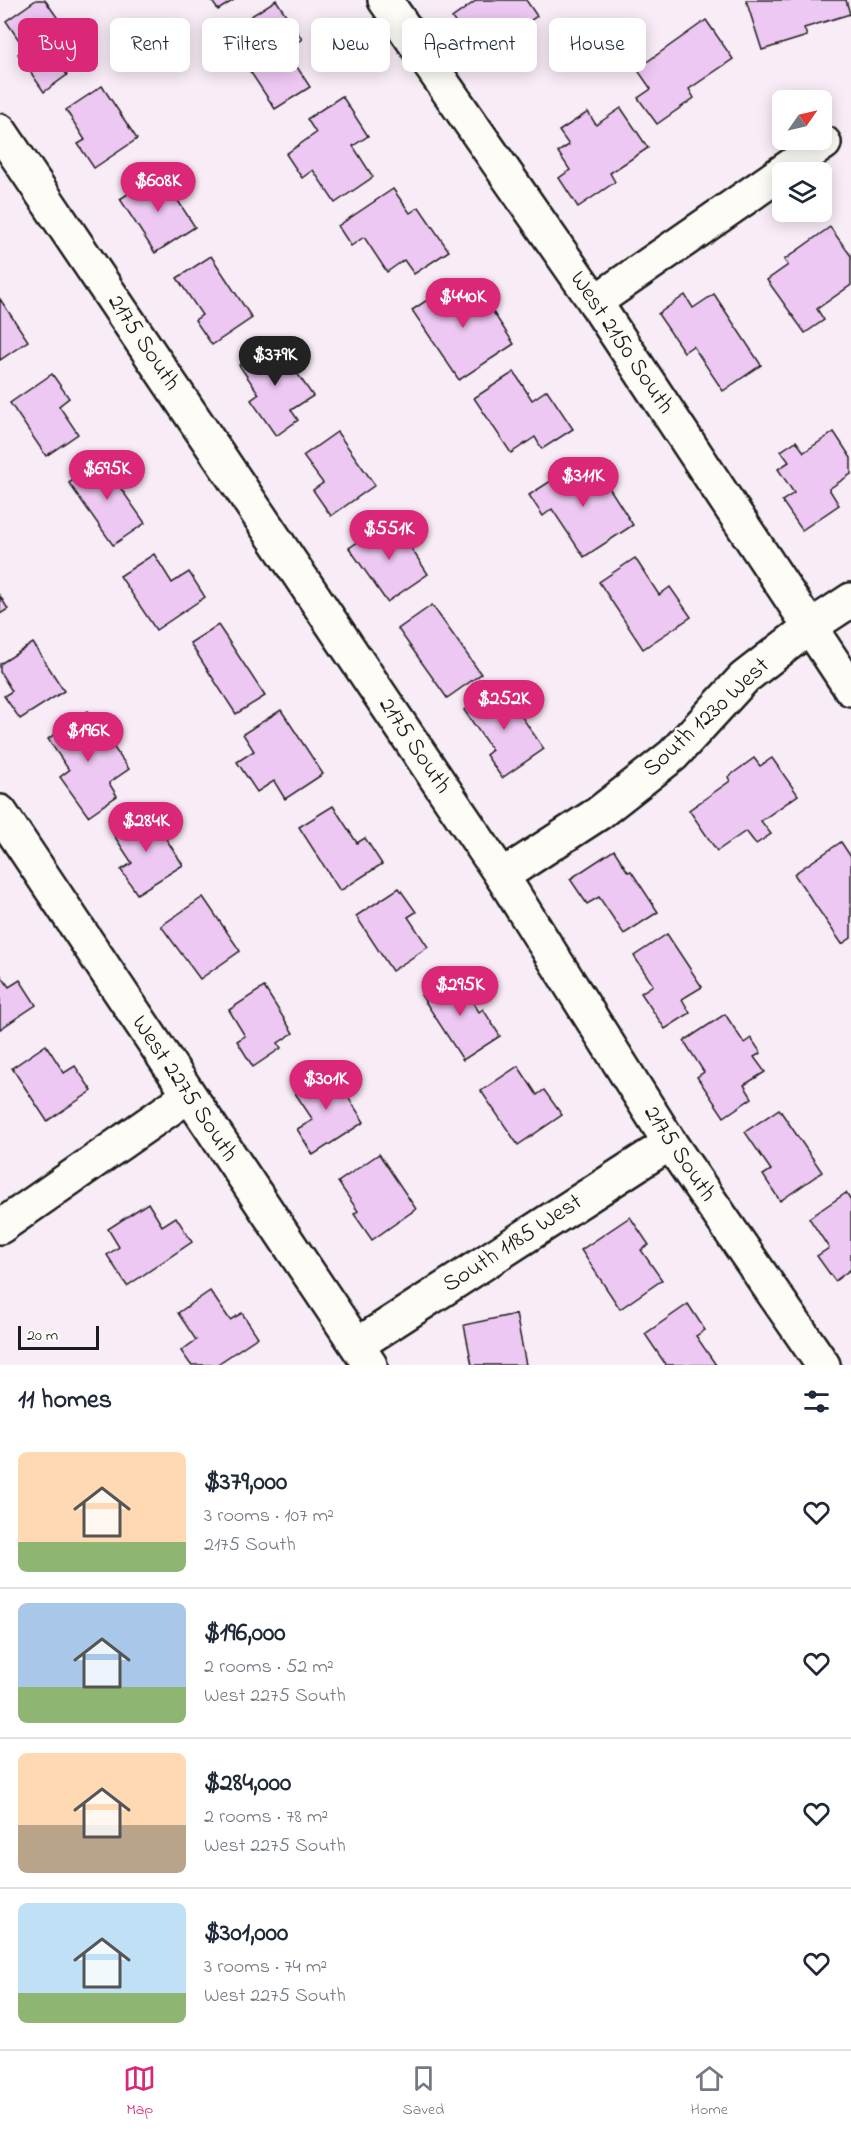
<!DOCTYPE html>
<meta charset="utf-8">
<style>
body{margin:0;font-family:"Indie Flower",sans-serif;background:#f2f2f3;color:#1f2937;height:100vh;display:flex;flex-direction:column;font-size:22px;white-space:nowrap}
*{box-sizing:border-box;margin:0}
p{font-size:20px;color:#747a83}
.icon{flex:none;width:33px;height:33px;fill:none;stroke:currentColor;stroke-width:2;stroke-linecap:round;stroke-linejoin:round}
.map{position:relative;height:1365px;overflow:hidden}
.side{display:flex;flex-direction:column;background:#fff;flex:1}
.side>*{flex:none}
.top-card{position:absolute;left:18px;top:18px;width:816px;height:54px;display:flex;gap:12px}
.needle{width:39px;rotate:56deg}
.buttons{position:absolute;left:772px;top:90px;display:grid;gap:12px}
.buttons a{display:grid;place-items:center;width:60px;height:60px;border-radius:9px;background:#fff;box-shadow:0 3px 15px #0003;font-size:30px}
.scale{position:absolute;left:18px;bottom:15px;width:81px;box-sizing:border-box;padding-left:6px;border:3px solid #1c1c1c;border-top:0;font-size:16px;line-height:21px;white-space:nowrap;color:#1c1c1c;-webkit-text-stroke:4px #fdfcf7;paint-order:stroke}
.price{position:absolute;translate:-50% -51px;padding:0 14px;border-radius:21px;background:#db2777;color:#fff;font-size:20px;line-height:39px;filter:drop-shadow(0 2px 3px #0008)}
.price::after{content:'';position:absolute;left:50%;top:36px;width:18px;height:14px;margin-left:-9px;background:inherit;clip-path:polygon(0 0,100% 0,50% 100%)}
.price.selected{background:#222;color:#fff}
ul{padding:0;list-style:none}
li{display:flex;align-items:center;gap:18px;height:150px;padding:0 18px}
li+li{border-top:2px solid #e0e1e3}
li span{display:grid;place-items:center;flex:none;width:168px;height:120px;border-radius:9px;color:#555}
li>.icon{margin-inline-start:auto}
span .icon{width:72px;height:72px;fill:#fffc;stroke-width:1}
li b{font-size:26px}
h2{display:flex;justify-content:space-between;align-items:center;height:72px;padding:0 18px;font-size:26px}
.tag{padding:0 21px;border-radius:9px;background:#fff;box-shadow:0 3px 15px #0003;font-size:21px;line-height:54px}
.tag.selected{background:#db2777;color:#fff}
.menu{display:flex;justify-content:space-around;align-items:center;height:84px;border-top:2px solid #e0e1e3;background:#fff;font-size:16px;color:#747a83}
.menu a{display:grid;justify-items:center;gap:3px}
.menu .selected{color:#db2777}
.map>svg:first-child{display:block}
.building{fill:#edc8f3;stroke:#1c1c1c;stroke-width:1.5}
.lines{fill:none;stroke-linecap:round;stroke-linejoin:round}
.minor-casing{stroke:#1c1c1c;stroke-width:38}
.minor{stroke:#fdfcf7;stroke-width:33}
.labels{text-anchor:middle;dominant-baseline:central;stroke-width:5;stroke-linejoin:round;paint-order:stroke}
.street-label{font-size:24px;fill:#1c1c1c;stroke:#fdfcf7}
</style>
<div class="map">
<svg width="851" height="1365" viewBox="0 0 851 1365">
<rect width="100%" height="100%" fill="#f8ecf6"/>
<filter id="ink" filterUnits="userSpaceOnUse"><feTurbulence type="fractalNoise" baseFrequency=".0167" numOctaves="2"/><feDisplacementMap in="SourceGraphic" scale="12" xChannelSelector="R" yChannelSelector="G"/><feConvolveMatrix kernelMatrix="1 2 1 2 8 2 1 2 1" color-interpolation-filters="sRGB"/></filter>
<g filter="url(#ink)">
<g class="building">
<polygon points="36,0 45,0 80,50 60,64 67,75 44,92 18,54 25,49 6,21"/>
<polygon points="211,0 234,0 218,10"/>
<polygon points="276,0 302,39 286,50 310,87 275,109 246,65 240,69 231,54 251,41 239,24"/>
<polygon points="477,0 526,0 537,16 478,56 452,18"/>
<polygon points="746,0 846,0 850,14 804,28 807,36 762,50"/>
<polygon points="706,20 733,59 689,89 694,98 657,124 638,98 651,89 637,69"/>
<polygon points="102,86 137,139 94,168 78,144 85,140 66,110"/>
<polygon points="342,96 368,136 353,146 373,177 335,203 313,170 302,178 286,154 316,133 307,119"/>
<polygon points="621,108 648,148 610,173 615,182 578,207 559,178 570,170 558,152 569,145 559,131 588,112 596,125"/>
<polygon points="160,173 195,227 155,253 120,199"/>
<polygon points="393,189 410,213 419,207 449,251 414,274 404,260 387,272 364,237 351,246 338,226"/>
<polygon points="830,227 851,256 851,285 817,309 824,320 805,333 767,280 788,265 784,260"/>
<polygon points="211,256 252,318 212,345 195,320 202,315 177,278"/>
<polygon points="456,281 471,303 482,295 514,344 459,380 412,310"/>
<polygon points="714,294 761,365 723,391 693,346 684,352 658,314 685,295 693,308"/>
<polygon points="0,299 28,341 0,360"/>
<polygon points="274,340 313,396 291,410 298,420 276,436 251,400 259,394 239,365"/>
<polygon points="514,372 532,400 547,390 573,429 542,449 535,437 511,453 474,398"/>
<polygon points="52,374 69,398 59,406 78,434 46,456 10,403"/>
<polygon points="337,432 375,485 331,516 313,490 323,483 303,456"/>
<polygon points="834,432 851,458 851,474 829,489 839,505 802,530 782,501 794,493 778,469 789,462 781,451 796,441 804,452"/>
<polygon points="107,457 125,482 119,486 145,523 113,545 69,483"/>
<polygon points="582,461 596,482 603,478 633,525 584,557 552,509 543,516 529,495"/>
<polygon points="392,519 428,574 387,602 349,548"/>
<polygon points="154,554 172,583 189,572 205,597 156,630 120,576"/>
<polygon points="635,558 659,595 670,587 691,617 643,649 599,582"/>
<polygon points="0,596 8,609 0,614"/>
<polygon points="432,605 481,674 447,698 398,629"/>
<polygon points="218,625 265,696 236,714 190,643"/>
<polygon points="33,643 64,691 20,719 4,696 12,691 0,672 0,664"/>
<polygon points="500,685 544,749 502,778 486,755 492,750 464,710"/>
<polygon points="281,710 323,774 285,799 274,781 257,792 237,762 254,751 243,734"/>
<polygon points="88,711 129,769 109,783 117,796 88,816 60,777 69,770 48,739"/>
<polygon points="754,758 760,766 772,758 798,795 761,821 771,834 756,844 746,831 717,851 689,810 730,781 728,777"/>
<polygon points="333,806 357,843 365,838 382,864 340,891 299,827"/>
<polygon points="148,811 183,865 137,894 121,870 132,863 113,834"/>
<polygon points="841,842 851,857 851,938 842,944 794,874"/>
<polygon points="614,850 628,872 631,871 658,912 624,934 599,897 587,904 570,879"/>
<polygon points="399,888 416,912 408,917 428,947 392,971 356,916"/>
<polygon points="203,897 240,951 200,979 161,926"/>
<polygon points="667,934 702,987 682,999 690,1013 665,1029 641,993 653,985 634,956"/>
<polygon points="455,973 479,1012 483,1009 500,1036 463,1060 421,995"/>
<polygon points="0,974 9,987 20,980 36,1005 0,1029"/>
<polygon points="264,987 293,1033 278,1043 281,1048 253,1067 237,1041 245,1036 229,1010"/>
<polygon points="725,1014 744,1043 751,1038 761,1053 754,1057 765,1072 744,1085 752,1098 724,1117 697,1077 704,1072 684,1041"/>
<polygon points="46,1045 64,1073 75,1066 92,1091 47,1121 12,1068"/>
<polygon points="518,1066 537,1095 544,1090 562,1115 518,1145 481,1091"/>
<polygon points="329,1067 364,1122 313,1155 297,1129 313,1120 293,1090"/>
<polygon points="779,1109 822,1172 780,1201 763,1175 771,1170 745,1132"/>
<polygon points="379,1154 416,1209 372,1240 354,1214 358,1211 338,1182"/>
<polygon points="846,1193 851,1201 851,1269 835,1281 817,1256 829,1248 809,1218"/>
<polygon points="148,1203 162,1226 176,1217 192,1242 127,1286 107,1255 119,1247 108,1229"/>
<polygon points="630,1217 649,1245 641,1250 662,1280 620,1309 581,1250"/>
<polygon points="210,1291 230,1320 242,1313 258,1337 216,1365 191,1365 181,1351 196,1340 178,1313"/>
<polygon points="688,1304 705,1330 696,1336 716,1365 666,1365 645,1334"/>
<polygon points="516,1314 526,1365 472,1365 464,1325"/>
</g>
<g class="lines">
<g class="minor-casing">
<g id="minor">
<polyline points="385,0 595,302 851,689"/>
<polyline points="0,131 502,876 670,1143 823,1365"/>
<polyline points="595,302 824,143"/>
<polyline points="0,812 370,1365"/>
<polyline points="502,876 599,813 673,755 744,678 810,627 851,600"/>
<polyline points="0,1227 188,1096"/>
<polyline points="357,1345 670,1143"/>
</g>
</g>
<use href="#minor" class="minor"/>
</g>
</g>
<g class="labels">
<g class="street-label">
<text transform="translate(143 343) rotate(56)">2175 South</text>
<text transform="translate(621 343) rotate(56)">West 2150 South</text>
<text transform="translate(707 718) rotate(-43)">South 1230 West</text>
<text transform="translate(414 746) rotate(56)">2175 South</text>
<text transform="translate(184 1089) rotate(56)">West 2275 South</text>
<text transform="translate(679 1154) rotate(56)">2175 South</text>
<text transform="translate(513 1244) rotate(-33)">South 1185 West</text>
</g>
</g>
</svg>
<div class="buttons">
<a><svg class="needle" viewBox="-14 -14 28 28"><path d="M0-13l5 13h-10z" fill="#e53935"/><path d="M0 13l5-13h-10z" fill="#747a83"/></svg></a>
<a><svg class="icon" aria-label="layers" viewBox="0 0 24 24"><path d="M12 4l9 5-9 5-9-5zM3 14l9 5 9-5"/></svg></a>
</div>
<div class="scale">20 m</div>
<b class="price" style="left:158px;top:213px">$608K</b>
<b class="price" style="left:463px;top:329px">$440K</b>
<b class="price selected" style="left:275px;top:387px">$379K</b>
<b class="price" style="left:107px;top:501px">$695K</b>
<b class="price" style="left:583px;top:508px">$311K</b>
<b class="price" style="left:389px;top:561px">$551K</b>
<b class="price" style="left:504px;top:731px">$252K</b>
<b class="price" style="left:88px;top:763px">$196K</b>
<b class="price" style="left:146px;top:853px">$284K</b>
<b class="price" style="left:460px;top:1017px">$295K</b>
<b class="price" style="left:326px;top:1111px">$301K</b>
<div class="top-card">
<a class="tag selected">Buy</a>
<a class="tag">Rent</a>
<a class="tag">Filters</a>
<a class="tag">New</a>
<a class="tag">Apartment</a>
<a class="tag">House</a>
</div>
</div>
<section class="side">
<h2>11 homes<svg class="icon" aria-label="filters" viewBox="0 0 24 24"><path d="M4 7h16M4 17h16"/><circle cx="9" cy="7" r="2"/><circle cx="15" cy="17" r="2"/></svg></h2>
<ul>
<li><span style="background:linear-gradient(#ffd9b3 75%,#8fb573 0)"><svg class="icon" aria-label="home" viewBox="0 0 24 24"><path d="M3 11l9-7 9 7M6 9v11h12V9"/></svg></span><div><b>$379,000</b><p>3 rooms · 107 m²</p><p>2175 South</p></div><svg class="icon" aria-label="heart" viewBox="0 0 24 24"><path d="M12 20l-8-8c-3-5 5-10 8-4 3-6 11-1 8 4z"/></svg></li>
<li><span style="background:linear-gradient(#a9c7e8 70%,#8fb573 0)"><svg class="icon" aria-label="home" viewBox="0 0 24 24"><path d="M3 11l9-7 9 7M6 9v11h12V9"/></svg></span><div><b>$196,000</b><p>2 rooms · 52 m²</p><p>West 2275 South</p></div><svg class="icon" aria-label="heart" viewBox="0 0 24 24"><path d="M12 20l-8-8c-3-5 5-10 8-4 3-6 11-1 8 4z"/></svg></li>
<li><span style="background:linear-gradient(#ffd9b3 60%,#b9a48a 0)"><svg class="icon" aria-label="home" viewBox="0 0 24 24"><path d="M3 11l9-7 9 7M6 9v11h12V9"/></svg></span><div><b>$284,000</b><p>2 rooms · 78 m²</p><p>West 2275 South</p></div><svg class="icon" aria-label="heart" viewBox="0 0 24 24"><path d="M12 20l-8-8c-3-5 5-10 8-4 3-6 11-1 8 4z"/></svg></li>
<li><span style="background:linear-gradient(#bfe0f5 75%,#8fb573 0)"><svg class="icon" aria-label="home" viewBox="0 0 24 24"><path d="M3 11l9-7 9 7M6 9v11h12V9"/></svg></span><div><b>$301,000</b><p>3 rooms · 74 m²</p><p>West 2275 South</p></div><svg class="icon" aria-label="heart" viewBox="0 0 24 24"><path d="M12 20l-8-8c-3-5 5-10 8-4 3-6 11-1 8 4z"/></svg></li>
</ul>
</section>
<nav class="menu">
<a class="selected"><svg class="icon" aria-label="map" viewBox="0 0 24 24"><path d="M3 6l6-2 6 2 6-2v14l-6 2-6-2-6 2zM9 4v14M15 6v14"/></svg>Map</a>
<a><svg class="icon" aria-label="saved" viewBox="0 0 24 24"><path d="M7 4h10v16l-5-4-5 4z"/></svg>Saved</a>
<a><svg class="icon" aria-label="home" viewBox="0 0 24 24"><path d="M3 11l9-7 9 7M6 9v11h12V9"/></svg>Home</a>
</nav>
